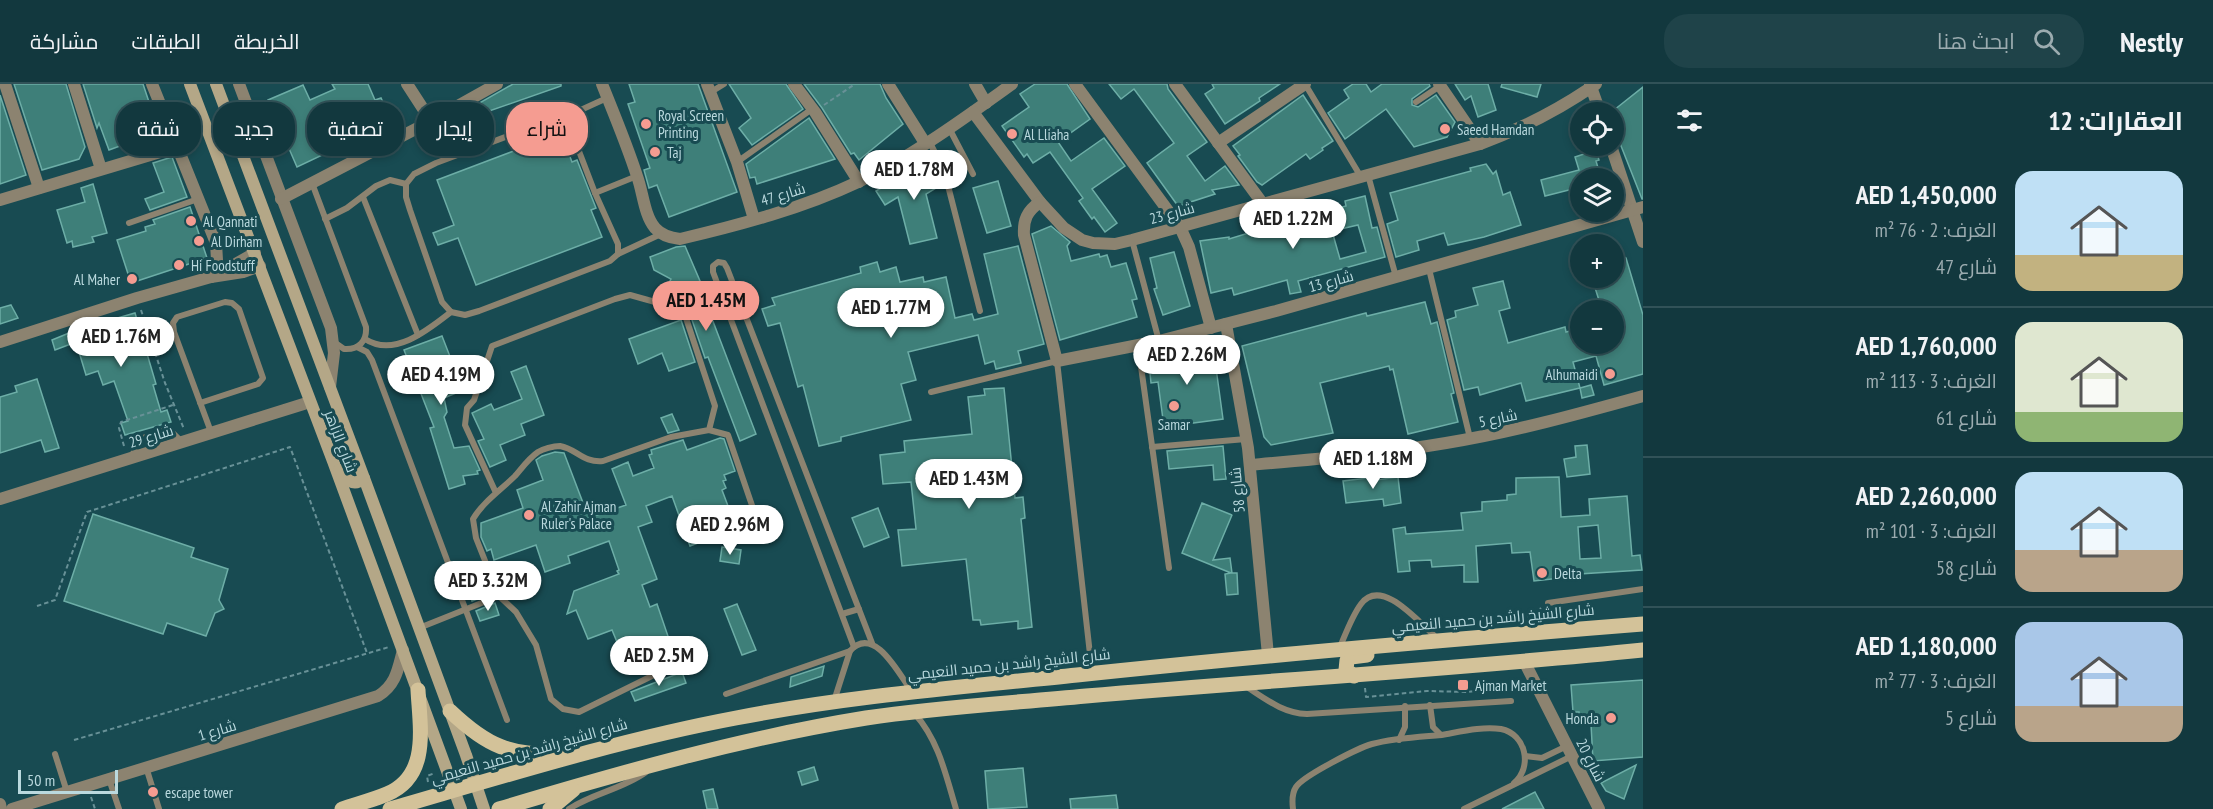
<!DOCTYPE html>
<html lang="ar">
<meta charset="utf-8">
<style>
body{margin:0;font-family:"PT Sans Narrow",Cairo,sans-serif;background:#1f4349;color:#f1f3f6;direction:rtl;height:100vh;display:flex;flex-direction:column;font-size:22px;white-space:nowrap}
*{box-sizing:border-box;margin:0}
p{font-size:20px;color:#9cacb0}
.icon{flex:none;width:33px;height:33px;fill:none;stroke:currentColor;stroke-width:2;stroke-linecap:round;stroke-linejoin:round}
.map{position:relative;flex:1;overflow:hidden;direction:ltr}
.sheet{display:flex;flex-direction:column;background:#12383e;width:570px}
.sheet>*{flex:none}
.banner{position:absolute;left:18px;top:18px;width:570px;height:54px;direction:rtl;display:flex;gap:12px}
.controls{position:absolute;left:1570px;top:18px;display:grid;gap:12px}
.controls a{display:grid;place-items:center;width:54px;height:54px;border-radius:50%;background:#12383e;box-shadow:0 3px 9px #0003,0 0 0 2px #315258;font-size:30px}
.scale{position:absolute;left:18px;bottom:15px;width:100px;box-sizing:border-box;padding-left:6px;border:3px solid #bad9de;border-top:0;font-size:16px;line-height:21px;white-space:nowrap;color:#bad9de;-webkit-text-stroke:4px #184b52;paint-order:stroke}
.price{position:absolute;translate:-50% -51px;padding:0 14px;border-radius:21px;background:#fff;color:#222;font-size:20px;line-height:39px;filter:drop-shadow(0 2px 3px #0008)}
.price::after{content:'';position:absolute;left:50%;top:36px;width:18px;height:14px;margin-left:-9px;background:inherit;clip-path:polygon(0 0,100% 0,50% 100%)}
.price.selected{background:#f59c91;color:#111}
ul{padding:0;list-style:none}
li{display:flex;align-items:center;gap:18px;height:150px;padding:0 30px}
li+li{border-top:2px solid #315258}
li span{display:grid;place-items:center;flex:none;width:168px;height:120px;border-radius:18px;color:#555}
li>.icon{margin-inline-start:auto}
span .icon{width:72px;height:72px;fill:#fffc;stroke-width:1}
li b{font-size:26px}
h2{display:flex;justify-content:space-between;align-items:center;height:72px;padding:0 30px;font-size:26px}
.pill{padding:0 21px;border-radius:24px;background:#12383e;box-shadow:0 3px 9px #0003,0 0 0 2px #315258;font-size:21px;line-height:54px}
.pill.selected{background:#f59c91;color:#111}
header{display:flex;align-items:center;gap:36px;box-sizing:border-box;height:84px;padding:0 30px;background:#12383e;border-bottom:2px solid #315258}
header strong{font-size:28px}
nav{display:flex;gap:33px;margin-inline-start:auto;font-size:21px}
.search{width:420px;height:54px;background:#1f4349;display:flex;align-items:center;gap:15px;box-sizing:border-box;padding:0 21px;border-radius:24px;color:#9cacb0;font-size:22px}
main{display:flex;flex:1;min-height:0}
.map>svg:first-child{display:block}
.building{fill:#3e7f79;stroke:#6daea7;stroke-width:1.5;fill-rule:evenodd}
.lines{fill:none;stroke-linecap:round;stroke-linejoin:round}
.path{stroke:#689197;stroke-width:2;stroke-dasharray:4.5 3;stroke-linecap:butt}
.lane{stroke:#8c8370;stroke-width:6}
.street{stroke:#8c8370;stroke-width:12}
.secondary{stroke:#b4a787;stroke-width:12}
.primary{stroke:#d3c299;stroke-width:15}
.poi-dot{fill:#f59c91;stroke:#184b52;stroke-width:2}
.labels{text-anchor:middle;dominant-baseline:central;stroke-width:6;stroke-linejoin:round;paint-order:stroke}
.poi-label{font-size:15px;fill:#bad9de;stroke:#184b52;text-anchor:start}
.street-label{font-size:15px;fill:#bad9de;stroke:#184b52}
</style>
<header>
<strong>Nestly</strong>
<div class="search"><svg class="icon" aria-label="search" viewBox="0 0 24 24"><circle cx="10" cy="10" r="6"/><path d="M15 15l6 6"/></svg>ابحث هنا</div>
<nav><a>الخريطة</a><a>الطبقات</a><a>مشاركة</a></nav>
</header>
<main>
<section class="sheet">
<h2>العقارات: 12<svg class="icon" aria-label="filters" viewBox="0 0 24 24"><path d="M4 7h16M4 17h16"/><circle cx="9" cy="7" r="2"/><circle cx="15" cy="17" r="2"/></svg></h2>
<ul>
<li><span style="background:linear-gradient(#bfe0f5 70%,#c2b280 0)"><svg class="icon" aria-label="home" viewBox="0 0 24 24"><path d="M3 11l9-7 9 7M6 9v11h12V9"/></svg></span><div><b>AED 1,450,000</b><p>الغرف: 2 · 76 m²</p><p>شارع 47</p></div></li>
<li><span style="background:linear-gradient(#dfe7d0 75%,#8fb573 0)"><svg class="icon" aria-label="home" viewBox="0 0 24 24"><path d="M3 11l9-7 9 7M6 9v11h12V9"/></svg></span><div><b>AED 1,760,000</b><p>الغرف: 3 · 113 m²</p><p>شارع 61</p></div></li>
<li><span style="background:linear-gradient(#bfe0f5 65%,#b9a48a 0)"><svg class="icon" aria-label="home" viewBox="0 0 24 24"><path d="M3 11l9-7 9 7M6 9v11h12V9"/></svg></span><div><b>AED 2,260,000</b><p>الغرف: 3 · 101 m²</p><p>شارع 58</p></div></li>
<li><span style="background:linear-gradient(#a9c7e8 70%,#b9a48a 0)"><svg class="icon" aria-label="home" viewBox="0 0 24 24"><path d="M3 11l9-7 9 7M6 9v11h12V9"/></svg></span><div><b>AED 1,180,000</b><p>الغرف: 3 · 77 m²</p><p>شارع 5</p></div></li>
</ul>
</section>
<div class="map">
<svg width="1643" height="725" viewBox="0 0 1643 725">
<rect width="100%" height="100%" fill="#184b52"/>
<g class="building">
<polygon points="14,0 66,0 85,63 79,75 42,86"/>
<polygon points="83,0 143,0 152,27 158,38 153,47 138,51 139,55 109,66 99,39 97,44"/>
<polygon points="332,0 368,0 375,16 381,14 392,38 297,83 268,16 303,1 310,16 335,5"/>
<polygon points="513,0 561,0 561,2 469,34 467,26"/>
<polygon points="629,0 698,0 737,108 669,133 657,101 649,104 644,86 650,84 628,20 635,18"/>
<polygon points="729,0 786,0 803,25 752,61 739,44 751,34"/>
<polygon points="804,0 880,0 886,14 903,40 859,76 854,69 851,70 822,24"/>
<polygon points="1035,0 1067,0 1090,35 1058,58 1071,77 1104,54 1125,82 1092,105 1117,139 1105,148 1094,133 1092,135 1079,117 1083,114 1050,68 1033,79 1027,70 1024,73 1002,42 1029,23 1020,10"/>
<polygon points="1109,0 1167,0 1168,5 1207,58 1187,72 1205,97 1225,82 1239,101 1212,106 1215,110 1178,122 1147,79 1174,59 1134,5 1121,15"/>
<polygon points="1212,0 1280,0 1259,14 1260,17 1225,40 1205,10 1214,4"/>
<polygon points="1353,0 1366,0 1371,8 1382,0 1429,0 1430,2 1412,15 1412,21 1418,23 1436,11 1455,38 1447,53 1414,63 1386,25 1345,55 1328,29 1349,14 1344,6"/>
<polygon points="1455,0 1488,0 1496,26 1478,33 1471,12 1465,16"/>
<polygon points="1502,0 1541,0 1537,13 1501,3"/>
<polygon points="1643,3 1643,115 1642,115 1614,44 1614,26"/>
<polygon points="0,11 26,91 0,100"/>
<polygon points="1303,11 1333,57 1322,64 1323,66 1310,75 1306,70 1262,101 1257,98 1238,72 1240,71 1233,62"/>
<polygon points="809,34 835,75 757,100 755,93 750,94 746,80"/>
<polygon points="561,49 572,78 577,76 596,124 591,126 602,153 476,201 458,154 438,161 433,149 454,141 437,96"/>
<polygon points="1596,66 1599,76 1596,77 1601,94 1582,94 1581,91 1581,103 1545,112 1541,96 1579,86 1575,73"/>
<polygon points="172,73 187,113 150,126 145,115 164,108 153,79"/>
<polygon points="926,76 941,101 926,110 937,154 910,160 898,113 885,121 876,107"/>
<polygon points="1486,80 1493,90 1496,87 1503,111 1510,108 1521,141 1484,153 1448,161 1444,149 1417,157 1419,166 1396,173 1387,140 1398,136 1390,109 1471,87 1470,84"/>
<polygon points="998,97 1011,142 987,149 973,104"/>
<polygon points="93,100 107,149 92,153 94,158 73,163 72,157 67,159 57,126 85,118 81,104"/>
<path d="M1365,112L1372,144L1377,143L1385,173L1298,197L1301,208L1290,210L1287,196L1234,211L1232,204L1211,209L1200,157L1229,153V155L1252,148V146L1273,140L1272,136L1284,133L1285,138L1346,122L1345,117ZM1358,141L1366,168L1340,175L1332,147Z"/>
<polygon points="190,123 207,174 131,199 117,156 146,147 145,143 155,140 153,136"/>
<polygon points="1051,142 1070,158 1067,162 1071,177 1099,170 1100,173 1107,171 1111,183 1126,179 1137,215 1132,216 1137,233 1060,256 1032,150"/>
<polygon points="685,162 700,197 698,198 756,350 740,357 708,273 705,274 691,233 697,230 691,213 668,201 671,195 654,186 650,173 676,163"/>
<polygon points="1018,162 1044,260 1018,267 1021,279 996,285 994,277 985,280 978,251 908,268 916,296 901,300 911,336 841,353 841,357 819,362 803,301 798,303 780,239 768,242 762,225 775,221 772,214 861,189 860,183 877,178 880,188 896,183 900,198 923,193 924,198 946,193 955,234 972,230 974,236 998,230 984,170"/>
<polygon points="1614,167 1626,174 1643,231 1643,290 1604,301 1596,272 1573,278 1580,304 1591,301 1594,311 1582,314 1580,304 1526,317 1521,299 1480,311 1478,303 1464,306 1447,236 1456,233 1455,227 1478,221 1473,204 1503,197 1510,224 1499,227 1508,259 1565,243 1566,248 1574,246 1578,260 1614,260 1614,226 1602,226 1592,194 1614,194"/>
<polygon points="1174,168 1190,222 1163,231 1154,205 1157,204 1150,174"/>
<polygon points="1425,218 1431,240 1437,238 1454,309 1451,310 1458,338 1408,350 1393,285 1390,286 1389,282 1320,299 1333,349 1271,361 1264,353 1242,262 1366,229 1367,232"/>
<polygon points="11,221 18,234 0,240 0,224"/>
<polygon points="135,229 156,300 153,301 161,328 167,326 171,338 125,351 121,339 128,337 114,297 103,301 98,287 86,291 76,258 55,266 52,256 69,249 101,242 100,239"/>
<polygon points="681,236 695,278 669,287 662,269 638,280 629,255"/>
<polygon points="442,252 463,306 444,314 447,328 444,333 454,364 469,362 480,386 477,387 478,390 463,392 465,400 449,405 430,344 434,343 404,266"/>
<polygon points="1213,262 1223,335 1164,343 1158,298 1151,299 1148,270"/>
<polygon points="526,282 544,331 521,340 525,351 500,361 506,376 490,383 478,357 484,355 472,329 491,320 494,326 522,315 511,288"/>
<polygon points="37,295 59,364 45,368 41,356 0,369 0,313 17,308 15,302"/>
<polygon points="1004,304 1015,414 1023,413 1025,434 1021,435 1032,543 1018,545 1018,537 981,541 980,536 973,536 966,475 902,482 898,446 916,445 911,398 883,400 880,371 905,368 904,357 972,350 968,313 985,311 984,305"/>
<polygon points="672,330 679,346 668,349 661,334"/>
<polygon points="720,354 724,355 735,387 724,391 726,396 723,397 726,404 722,406 731,430 709,439 714,453 690,462 672,412 646,422 652,438 638,443 657,495 642,501 650,523 657,520 671,561 629,577 621,556 617,558 612,546 588,555 576,526 567,530 574,507 619,490 617,487 619,486 609,457 568,472 570,479 545,488 536,461 494,476 491,465 487,467 481,453 481,439 523,424 517,406 543,396 536,376 542,372 555,368 564,369 585,424 594,421 597,431 626,421 612,385 628,378 633,392 654,384 649,371 652,370 651,366 683,356 687,366"/>
<polygon points="1587,361 1590,390 1567,393 1564,375 1576,373 1575,362"/>
<polygon points="1223,362 1226,395 1214,396 1213,381 1169,385 1167,367"/>
<polygon points="1376,393 1376,396 1398,393 1401,419 1384,422 1383,415 1346,419 1343,397"/>
<path d="M1559,393L1561,433L1590,431L1589,415L1627,412L1632,472L1640,471L1642,486L1579,490V492L1534,497L1530,468L1512,469L1511,459L1476,462L1478,498H1464V481L1432,483L1431,476L1409,477L1410,487L1398,488L1393,445L1405,443L1406,450L1463,446L1461,429L1482,427V418L1507,416V411L1516,410V394ZM1598,441L1601,474L1580,475L1578,443Z"/>
<polygon points="1202,419 1232,431 1213,476 1230,474 1232,489 1237,489 1238,510 1227,511 1225,490 1231,489 1182,469"/>
<polygon points="878,424 889,453 864,463 852,434"/>
<polygon points="93,430 194,464 191,473 228,485 219,516 224,525 215,529 206,552 167,539 163,550 64,517"/>
<polygon points="722,463 741,466 739,480 720,477"/>
<polygon points="487,498 491,510 472,517 468,506"/>
<polygon points="495,519 499,531 480,537 476,527"/>
<polygon points="737,520 756,566 742,571 724,525"/>
<polygon points="824,582 822,592 790,603 791,593"/>
<polygon points="682,588 686,599 635,617 631,608"/>
<polygon points="1643,596 1643,673 1593,677 1591,640 1580,641 1579,628 1573,628 1571,601"/>
<polygon points="1636,681 1624,715 1606,707 1601,699"/>
<polygon points="814,683 818,696 802,701 798,688"/>
<polygon points="1023,684 1027,723 988,725 985,687"/>
<polygon points="713,705 718,725 707,725 703,707"/>
<polygon points="1535,708 1544,725 1502,725"/>
<polygon points="1116,711 1118,725 1071,725 1070,715"/>
</g>
<g class="lines">
<g class="path">
<polyline points="824,21 855,0"/>
<polyline points="141,226 165,299 184,345"/>
<polyline points="124,362 119,344 121,338 173,321"/>
<polyline points="37,522 55,516 87,428 290,363 367,569"/>
<polyline points="1520,535 1535,529 1541,524"/>
<polyline points="1365,604 1366,613 1427,607 1467,608 1493,605 1507,599 1523,602"/>
<polyline points="74,656 389,563"/>
<polyline points="428,698 427,692 435,689"/>
<polyline points="91,713 95,725"/>
</g>
<g class="lane">
<polyline points="1305,0 1361,93"/>
<polyline points="711,8 724,0"/>
<polyline points="1416,18 1440,2"/>
<polygon points="556,34 561,35 569,41 595,109 618,160 618,170 610,177 479,227 465,231 451,228 442,218 410,126 406,113 406,100 414,90 436,79"/>
<polyline points="561,35 607,14"/>
<polyline points="949,44 973,90"/>
<polyline points="929,57 944,86 980,227"/>
<polyline points="737,78 812,25"/>
<polyline points="1368,91 1396,193"/>
<path d="M312,99L366,243C367,257 359,266 344,265L334,258"/>
<polyline points="595,109 637,92"/>
<polyline points="363,113 418,251"/>
<polyline points="325,135 347,124 376,102 390,96 406,100"/>
<polyline points="129,139 198,115"/>
<polyline points="1132,156 1159,257"/>
<polyline points="618,170 661,150"/>
<polyline points="1429,185 1470,354"/>
<path d="M365,255C394,274 428,246 451,228"/>
<polyline points="1138,261 1169,484"/>
<polyline points="357,263 367,268 372,276 507,636"/>
<polyline points="931,308 1057,277 1092,588"/>
<polyline points="200,319 258,300 263,294 239,225 232,219 225,218 177,233 173,239 174,248 211,348"/>
<polyline points="709,346 728,351 758,439"/>
<polyline points="1152,363 1246,355"/>
<polyline points="132,374 137,356 166,346 171,347 182,358"/>
<polyline points="499,512 516,528 536,561 551,615 563,625 579,628 662,587"/>
<polyline points="1548,519 1643,505"/>
<polyline points="842,530 859,525"/>
<path d="M419,544L499,512L476,454L473,435C483,418 501,406 515,392C522,384 529,374 538,368C543,365 553,362 560,362C577,365 583,379 603,377L671,353L709,346L715,322L685,231L673,223L630,211L615,215L492,262L474,316L467,324L465,341L496,409"/>
<polyline points="854,563 713,188 713,182 718,178 724,179 727,184 872,559"/>
<path d="M1340,563C1346,549 1352,532 1361,520C1382,492 1420,540 1437,554"/>
<path d="M1247,603C1267,616 1283,629 1307,630L1511,617"/>
<polyline points="726,610 850,567"/>
<path d="M834,617L850,567C874,540 899,590 912,608"/>
<polyline points="1430,621 1433,643 1441,651"/>
<path d="M915,630C939,657 946,692 956,725"/>
<polyline points="1399,656 1405,643 1405,622"/>
<polyline points="55,670 67,708"/>
<polyline points="1525,672 1542,674 1567,662"/>
<polyline points="146,683 159,725"/>
<polyline points="109,695 119,725"/>
<path d="M569,725C593,709 623,705 646,688"/>
<path d="M1293,725C1292,717 1292,709 1296,703C1303,692 1358,664 1372,660C1394,654 1418,653 1441,651C1459,648 1482,642 1501,645C1526,650 1533,683 1514,699"/>
<polyline points="1464,725 1572,672"/>
</g>
<g class="street">
<polyline points="5,0 39,104"/>
<polyline points="74,0 101,85"/>
<polyline points="152,0 216,159 217,176 211,193"/>
<polyline points="239,0 331,244 334,269 330,303"/>
<polyline points="407,0 431,37"/>
<path d="M602,0C614,30 627,61 637,92C643,108 644,131 655,144C662,152 671,154 680,155C740,141 803,124 858,98C913,72 963,35 1012,0"/>
<polyline points="707,0 737,78 754,135"/>
<polyline points="794,0 815,28 859,98"/>
<polyline points="888,0 925,59"/>
<polyline points="975,0 986,19"/>
<polyline points="1075,0 1180,143 1189,163 1211,244"/>
<polyline points="1175,0 1263,120"/>
<polyline points="1439,0 1480,60"/>
<polyline points="1590,0 1600,28"/>
<path d="M973,28L1040,118L1064,144L1082,156L1093,159L1115,160L1132,156L1480,60C1521,45 1560,25 1596,0"/>
<polyline points="1218,59 1305,0"/>
<polyline points="1611,62 1643,158"/>
<polyline points="281,115 431,37 497,0"/>
<polyline points="0,116 177,63"/>
<path d="M1040,118C1027,127 1023,136 1024,151L1057,277L1159,257L1276,227L1643,123"/>
<polyline points="218,190 255,169"/>
<polyline points="1226,240 1248,364 1268,571"/>
<polyline points="0,258 137,214 211,193 243,188 260,182"/>
<path d="M1250,381C1315,375 1382,370 1446,359C1513,348 1578,330 1643,312"/>
<polyline points="0,415 310,318"/>
<polyline points="1524,577 1599,725"/>
<polyline points="0,720 1,725"/>
<path d="M12,725L378,612C396,601 398,585 403,566"/>
</g>
<g class="secondary">
<polyline points="190,0 333,377 461,725"/>
<polyline points="216,0 364,394 466,671 484,725"/>
<path d="M339,386C346,395 353,404 364,394"/>
</g>
<g class="primary">
<polyline points="1354,592 1346,586 1347,576 1351,573 1367,571"/>
<path d="M450,627C490,665 508,669 562,672"/>
<path d="M342,725C357,720 373,716 387,710C430,692 420,644 418,606"/>
<path d="M390,725C504,692 619,656 736,634C848,612 963,603 1077,591C1266,571 1454,555 1643,540"/>
<path d="M499,725C619,689 742,654 866,634C939,623 1013,619 1086,612C1272,596 1458,585 1643,566"/>
<polyline points="550,725 573,706"/>
</g>
</g>
<g class="poi-dot">
<circle cx="646" cy="40" r="6"/>
<circle cx="1445" cy="45" r="6"/>
<circle cx="1012" cy="50" r="6"/>
<circle cx="655" cy="68" r="6"/>
<circle cx="191" cy="137" r="6"/>
<circle cx="199" cy="157" r="6"/>
<circle cx="179" cy="181" r="6"/>
<circle cx="132" cy="195" r="6"/>
<circle cx="1610" cy="290" r="6"/>
<circle cx="1174" cy="322" r="6"/>
<circle cx="529" cy="431" r="6"/>
<circle cx="1542" cy="489" r="6"/>
<rect x="1457" y="595" width="12" height="12" rx="3"/>
<circle cx="1611" cy="634" r="6"/>
<circle cx="153" cy="708" r="6"/>
</g>
<g class="labels">
<g class="poi-label">
<text x="658" y="31">Royal Screen<tspan x="658" dy="17">Printing</tspan></text>
<text x="1457" y="45">Saeed Hamdan</text>
<text x="1024" y="50">Al Lliaha</text>
<text x="667" y="68">Taj</text>
<text x="203" y="137">Al Qannati</text>
<text x="211" y="157">Al Dirham</text>
<text x="191" y="181">Hi Foodstuff</text>
<text x="120" y="195" text-anchor="end">Al Maher</text>
<text x="1598" y="290" text-anchor="end">Alhumaidi</text>
<text x="1174" y="340" text-anchor="middle">Samar</text>
<text x="541" y="422">Al Zahir Ajman<tspan x="541" dy="17">Ruler's Palace</tspan></text>
<text x="1554" y="489">Delta</text>
<text x="1475" y="601">Ajman Market</text>
<text x="1599" y="634" text-anchor="end">Honda</text>
<text x="165" y="708">escape tower</text>
</g>
<g class="street-label">
<text transform="translate(783 110) rotate(-17)">شارع 47</text>
<text transform="translate(1172 129) rotate(-15)">شارع 23</text>
<text transform="translate(1331 197) rotate(-15)">شارع 13</text>
<text transform="translate(1498 334) rotate(-12)">شارع 5</text>
<text transform="translate(151 352) rotate(-17)">شارع 29</text>
<text transform="translate(341 357) rotate(69)">شارع الزاهر</text>
<text transform="translate(1237 406) rotate(-96)">شارع 58</text>
<text transform="translate(1493 534) rotate(-5)">شارع الشيخ راشد بن حميد النعيمي</text>
<text transform="translate(1009 580) rotate(-6)">شارع الشيخ راشد بن حميد النعيمي</text>
<text transform="translate(217 646) rotate(-17)">شارع 1</text>
<text transform="translate(529 667) rotate(-16)">شارع الشيخ راشد بن حميد النعيمي</text>
<text transform="translate(1591 676) rotate(63)">شارع 20</text>
</g>
</g>
</svg>
<div class="controls">
<a><svg class="icon" aria-label="locate" viewBox="0 0 24 24"><circle cx="12" cy="12" r="6"/><path d="M12 2v4M12 18v4M2 12h4M18 12h4"/></svg></a>
<a><svg class="icon" aria-label="layers" viewBox="0 0 24 24"><path d="M12 4l9 5-9 5-9-5zM3 14l9 5 9-5"/></svg></a>
<a>+</a>
<a>−</a>
</div>
<div class="scale">50 m</div>
<b class="price" style="left:914px;top:117px">AED 1.78M</b>
<b class="price" style="left:1293px;top:166px">AED 1.22M</b>
<b class="price selected" style="left:706px;top:248px">AED 1.45M</b>
<b class="price" style="left:891px;top:255px">AED 1.77M</b>
<b class="price" style="left:121px;top:284px">AED 1.76M</b>
<b class="price" style="left:1187px;top:302px">AED 2.26M</b>
<b class="price" style="left:441px;top:322px">AED 4.19M</b>
<b class="price" style="left:1373px;top:406px">AED 1.18M</b>
<b class="price" style="left:969px;top:426px">AED 1.43M</b>
<b class="price" style="left:730px;top:472px">AED 2.96M</b>
<b class="price" style="left:488px;top:528px">AED 3.32M</b>
<b class="price" style="left:659px;top:603px">AED 2.5M</b>
<div class="banner">
<a class="pill selected">شراء</a>
<a class="pill">إيجار</a>
<a class="pill">تصفية</a>
<a class="pill">جديد</a>
<a class="pill">شقة</a>
</div>
</div>
</main>
